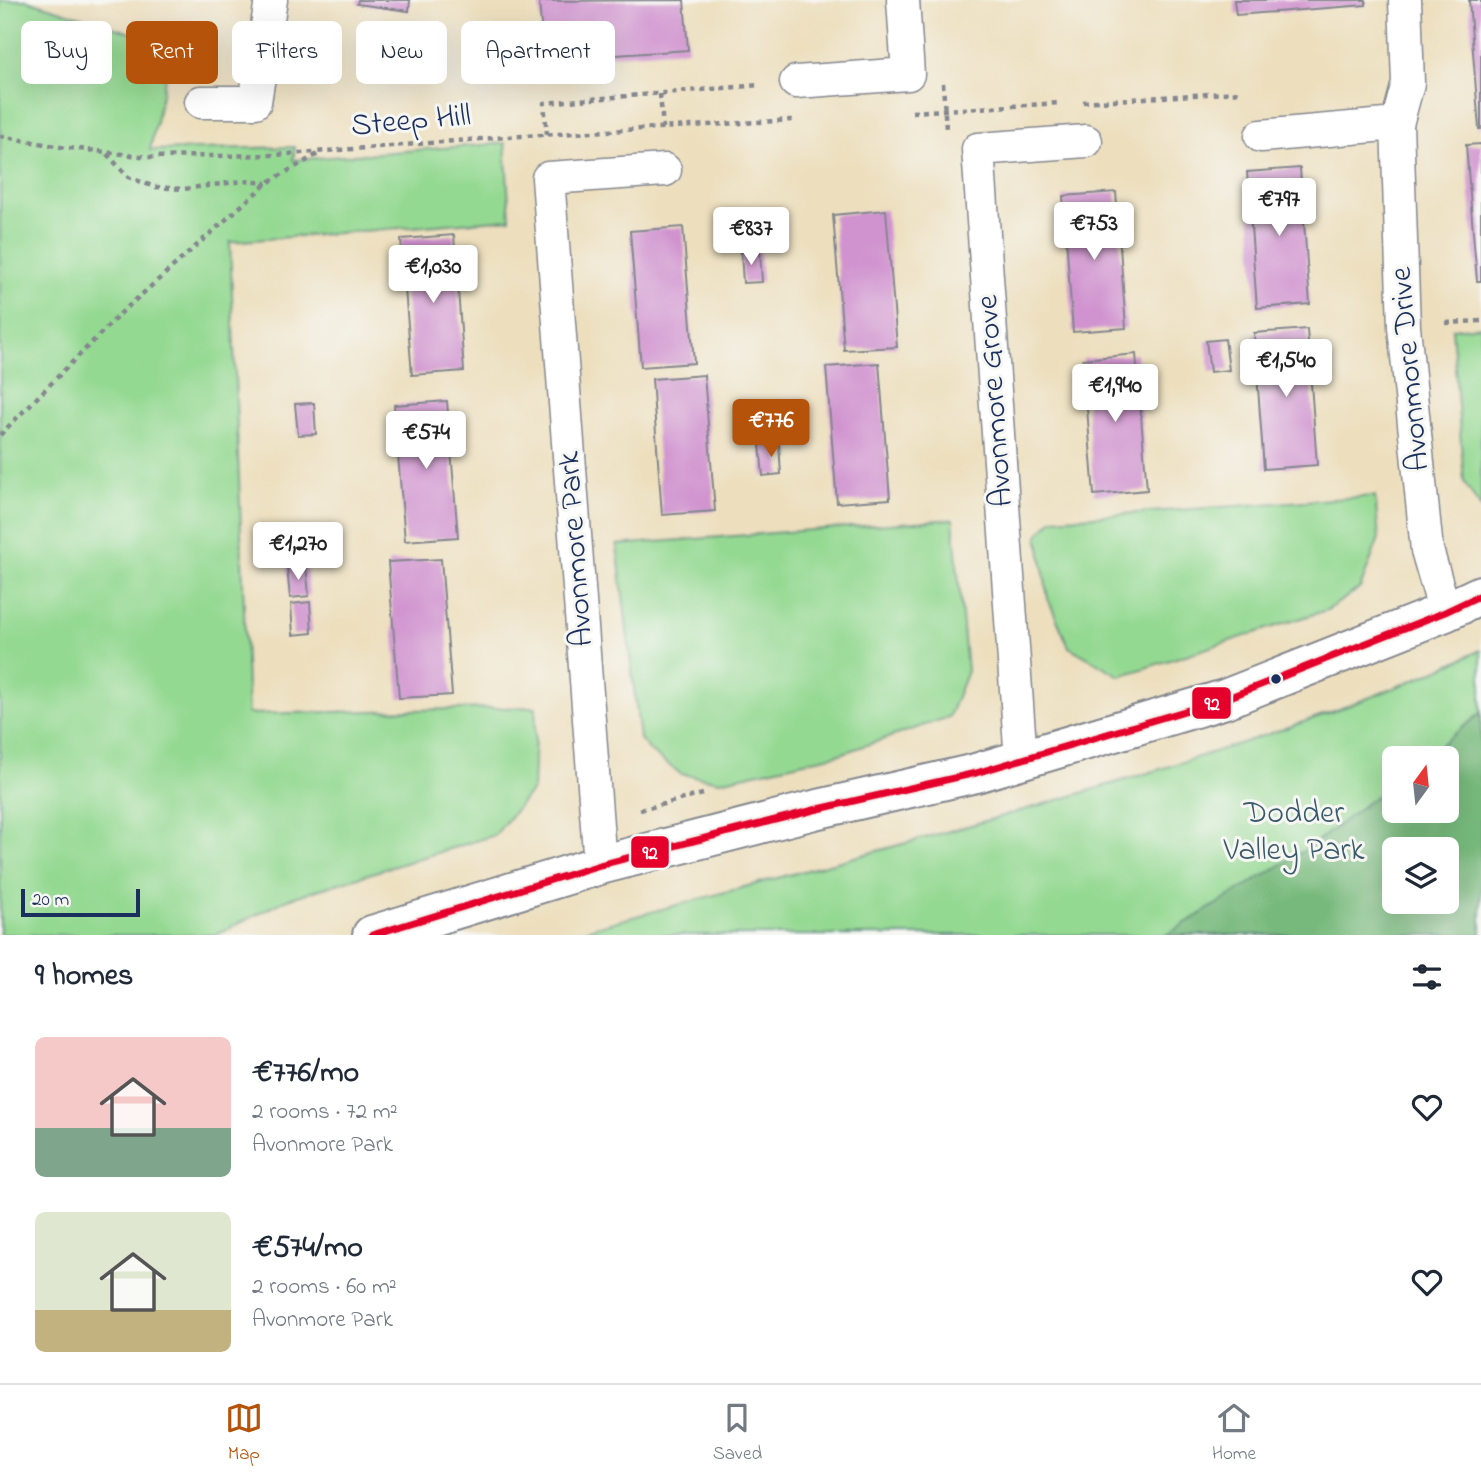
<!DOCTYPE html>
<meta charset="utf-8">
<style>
body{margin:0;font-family:"Indie Flower",sans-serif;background:#f2f2f3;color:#1f2937;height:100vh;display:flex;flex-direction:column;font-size:26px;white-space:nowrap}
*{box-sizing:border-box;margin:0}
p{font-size:23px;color:#747a83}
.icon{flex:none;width:38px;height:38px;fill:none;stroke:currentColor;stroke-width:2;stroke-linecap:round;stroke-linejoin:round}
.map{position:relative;height:935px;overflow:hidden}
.drawer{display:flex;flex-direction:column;background:#fff;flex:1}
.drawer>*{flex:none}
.top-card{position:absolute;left:21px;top:21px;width:700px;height:63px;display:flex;gap:14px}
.needle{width:46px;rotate:15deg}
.buttons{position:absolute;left:1382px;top:746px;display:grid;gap:14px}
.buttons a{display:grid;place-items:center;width:77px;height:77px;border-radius:10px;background:#fff;box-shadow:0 7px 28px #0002;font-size:35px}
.scale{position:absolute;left:21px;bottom:18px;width:119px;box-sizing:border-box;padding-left:7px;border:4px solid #1b2f5e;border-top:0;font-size:19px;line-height:24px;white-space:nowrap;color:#1b2f5e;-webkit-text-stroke:5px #f6f6f2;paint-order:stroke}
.price{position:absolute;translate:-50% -60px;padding:0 16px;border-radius:7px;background:#fff;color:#222;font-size:23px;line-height:46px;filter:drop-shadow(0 2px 4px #0008)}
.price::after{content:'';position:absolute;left:50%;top:42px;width:21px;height:16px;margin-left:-10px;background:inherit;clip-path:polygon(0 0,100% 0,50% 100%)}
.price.on{background:#b45309;color:#fff}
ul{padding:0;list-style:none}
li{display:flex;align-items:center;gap:21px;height:175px;padding:0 35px}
li span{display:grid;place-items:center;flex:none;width:196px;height:140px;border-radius:10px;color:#555}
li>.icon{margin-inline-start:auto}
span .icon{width:84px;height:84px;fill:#fffc;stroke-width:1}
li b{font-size:30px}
h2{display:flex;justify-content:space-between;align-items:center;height:84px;padding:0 35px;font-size:30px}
.tag{padding:0 24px;border-radius:10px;background:#fff;box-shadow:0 7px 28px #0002;font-size:24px;line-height:63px}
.tag.on{background:#b45309;color:#fff}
.tab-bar{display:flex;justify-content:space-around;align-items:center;height:98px;border-top:2px solid #e0e1e3;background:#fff;font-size:19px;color:#747a83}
.tab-bar a{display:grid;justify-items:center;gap:4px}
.tab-bar .on{color:#b45309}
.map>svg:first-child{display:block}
.green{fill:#94d992;stroke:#588478;stroke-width:2;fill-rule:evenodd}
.forest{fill:#77b97c;stroke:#49746d;stroke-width:2;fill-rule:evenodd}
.building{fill:#d093cf}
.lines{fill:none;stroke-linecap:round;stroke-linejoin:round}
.minor-casing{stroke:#84878e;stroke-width:35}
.tertiary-casing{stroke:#84878e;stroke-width:42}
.path{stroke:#84878e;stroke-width:4.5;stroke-dasharray:5 5;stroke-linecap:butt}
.minor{stroke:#fff;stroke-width:32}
.tertiary{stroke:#fff;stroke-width:38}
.bus-1-casing{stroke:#f6f6f2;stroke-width:12}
.bus-1{stroke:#e4002b;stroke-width:7}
.bus-dot{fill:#1b2f5e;stroke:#f6f6f2;stroke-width:2.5}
.labels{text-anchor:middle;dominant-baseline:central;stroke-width:6;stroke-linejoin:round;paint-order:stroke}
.street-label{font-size:32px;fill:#1b2f5e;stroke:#f6f6f2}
.park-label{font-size:32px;fill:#395a6b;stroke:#f6f6f2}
.line-badge{stroke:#f6f6f2;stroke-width:2.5}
.badge-label{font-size:19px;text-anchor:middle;font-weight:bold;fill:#fff}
</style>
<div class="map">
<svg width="1481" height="935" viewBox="0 0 1481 935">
<rect width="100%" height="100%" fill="#f6f6f2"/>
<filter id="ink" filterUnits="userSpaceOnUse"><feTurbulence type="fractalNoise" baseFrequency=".0143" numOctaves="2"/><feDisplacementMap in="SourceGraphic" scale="14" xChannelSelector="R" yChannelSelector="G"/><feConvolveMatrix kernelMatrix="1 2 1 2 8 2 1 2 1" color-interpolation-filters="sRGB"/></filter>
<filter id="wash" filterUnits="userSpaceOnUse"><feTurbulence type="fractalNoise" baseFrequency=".00686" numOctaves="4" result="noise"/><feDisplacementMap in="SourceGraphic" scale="28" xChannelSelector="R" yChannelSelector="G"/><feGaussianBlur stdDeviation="1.57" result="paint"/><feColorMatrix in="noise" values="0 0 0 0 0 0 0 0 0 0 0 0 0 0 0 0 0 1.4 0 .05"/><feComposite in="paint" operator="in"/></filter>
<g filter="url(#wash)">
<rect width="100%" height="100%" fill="#eddfbe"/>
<g class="green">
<polygon points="0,0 27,0 172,46 150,150 295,147 293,160 505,143 510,219 230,242 248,714 536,707 533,789 495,835 288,899 215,935 0,935"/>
<polygon points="1481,326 1481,508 1464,482 1452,329"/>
<polygon points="1375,496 1379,538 1360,588 1327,610 1120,676 1069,647 1048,599 1038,535 1053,519"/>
<polygon points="953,519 967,671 949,717 840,754 720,781 681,774 651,752 640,739 617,545"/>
<path d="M1481,650V935H566C757,883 949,834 1138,776C1254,740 1371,702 1481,650ZM1395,758H1447V810H1395ZM1395,849H1447V901H1395Z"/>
</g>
<path class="forest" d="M1481,713V935H1166L1310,847L1395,781V810H1447V758H1424ZM1395,849H1447V901H1395Z"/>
<g id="blocks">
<g class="building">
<polygon points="358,0 410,0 409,11 357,4"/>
<polygon points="684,0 688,50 544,60 539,1"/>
<polygon points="1234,0 1366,0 1366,5 1236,15"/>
<polygon points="1469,0 1481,0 1481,129 1479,129"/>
<polygon points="1481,144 1481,281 1477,281 1466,145"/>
<polygon points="1300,168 1310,304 1257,308 1247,172"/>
<polygon points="1116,192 1126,328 1073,332 1063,196"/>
<polygon points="886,210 897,347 844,350 833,215"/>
<polygon points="683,227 694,363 641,367 630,231"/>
<polygon points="454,235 464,371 412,375 401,239"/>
<polygon points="760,251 762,282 743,283 741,252"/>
<polygon points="1307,329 1317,465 1264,469 1254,333"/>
<polygon points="1225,339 1229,370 1210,372 1206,341"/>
<polygon points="1136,354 1147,490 1094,495 1083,359"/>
<polygon points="879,363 890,499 837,503 826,367"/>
<polygon points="704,375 715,511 662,515 652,379"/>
<polygon points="447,401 458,537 405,541 394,405"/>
<polygon points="314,403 316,434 298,435 295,404"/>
<polygon points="797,408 800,438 781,440 778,409"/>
<polygon points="779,443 781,474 763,476 760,445"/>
<polygon points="441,559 452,695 399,698 388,562"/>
<polygon points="306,565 309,596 290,598 287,567"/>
<polygon points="310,602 312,633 293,635 291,604"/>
</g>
</g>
</g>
<g filter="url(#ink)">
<use href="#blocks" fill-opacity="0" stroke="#84878e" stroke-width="2"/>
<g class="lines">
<g class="minor-casing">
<g id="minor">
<polyline points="1405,0 1408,83 1397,124 1404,327 1427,550 1445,612"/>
<polyline points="796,82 908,74 903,0"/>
<polyline points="201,102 255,102 271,0"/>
<polyline points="1261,136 1397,124"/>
<polyline points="1021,761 978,149 1086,141"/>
<polyline points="600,865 548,178 665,170"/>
</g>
</g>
<g class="tertiary-casing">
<polyline id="tertiary" points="372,935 600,865 814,810 976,773 1225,699 1445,612 1481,595"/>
</g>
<g class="path">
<polyline points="943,83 946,130"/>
<polyline points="660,94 663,128"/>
<polyline points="1083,102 1240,92"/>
<polyline points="912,112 1061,103"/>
<polyline points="547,135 544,103 760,85"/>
<polyline points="0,136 61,147 149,157 275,155 507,137 792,120"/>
<polyline points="107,154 128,177 155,187 184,189 243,181 267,183"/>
<polyline points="1446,323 1481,321"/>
<polyline points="0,435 122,312 267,183 318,154"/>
<polyline points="640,810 707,793"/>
</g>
<use href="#minor" class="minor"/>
<use href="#tertiary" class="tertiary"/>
<g class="bus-1-casing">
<polyline id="bus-1" points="372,935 600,865 814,810 976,773 1225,699 1445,612 1481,595"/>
</g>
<use href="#bus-1" class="bus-1"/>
</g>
</g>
<circle class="bus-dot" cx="1276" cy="679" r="6"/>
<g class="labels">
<g class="street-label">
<text transform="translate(411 122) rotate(-5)">Steep Hill</text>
<text transform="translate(1411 369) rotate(-95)">Avonmore Drive</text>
<text transform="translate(996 401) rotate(-94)">Avonmore Grove</text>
<text transform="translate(577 549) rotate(-94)">Avonmore Park</text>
</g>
<g class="park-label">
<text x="1294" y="814">Dodder<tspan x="1294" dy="37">Valley Park</tspan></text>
</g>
</g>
<g class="line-badge">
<rect x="1191" y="686" width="41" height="34" rx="7" fill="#e4002b"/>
<rect x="630" y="835" width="40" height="34" rx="7" fill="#e4002b"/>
</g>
<g class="badge-label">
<text x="1212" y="710">92</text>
<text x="650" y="859">92</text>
</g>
</svg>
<div class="buttons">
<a><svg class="needle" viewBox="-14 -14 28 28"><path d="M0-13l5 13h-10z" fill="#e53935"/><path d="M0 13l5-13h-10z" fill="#747a83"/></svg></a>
<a><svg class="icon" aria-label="layers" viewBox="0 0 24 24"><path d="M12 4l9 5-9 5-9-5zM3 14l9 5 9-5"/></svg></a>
</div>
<div class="scale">20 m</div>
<b class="price" style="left:1279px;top:238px">€797</b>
<b class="price" style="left:1094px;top:262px">€753</b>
<b class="price" style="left:751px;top:267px">€837</b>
<b class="price" style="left:433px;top:305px">€1,030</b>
<b class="price" style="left:1286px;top:399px">€1,540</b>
<b class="price" style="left:1115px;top:424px">€1,940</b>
<b class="price on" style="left:771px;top:459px">€776</b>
<b class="price" style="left:426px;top:471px">€574</b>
<b class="price" style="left:298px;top:582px">€1,270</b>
<div class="top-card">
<a class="tag">Buy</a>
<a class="tag on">Rent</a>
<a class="tag">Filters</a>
<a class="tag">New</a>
<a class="tag">Apartment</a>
</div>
</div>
<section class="drawer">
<h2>9 homes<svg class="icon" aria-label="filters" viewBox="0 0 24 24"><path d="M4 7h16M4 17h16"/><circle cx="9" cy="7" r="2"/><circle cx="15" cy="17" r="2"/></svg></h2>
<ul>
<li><span style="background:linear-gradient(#f6c9c9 65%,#7fa58c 0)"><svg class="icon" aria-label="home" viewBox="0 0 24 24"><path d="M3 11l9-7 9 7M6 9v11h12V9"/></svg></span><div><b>€776/mo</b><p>2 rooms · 72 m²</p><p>Avonmore Park</p></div><svg class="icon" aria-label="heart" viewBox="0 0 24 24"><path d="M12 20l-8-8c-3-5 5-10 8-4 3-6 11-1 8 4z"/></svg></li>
<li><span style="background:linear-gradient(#dfe7d0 70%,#c2b280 0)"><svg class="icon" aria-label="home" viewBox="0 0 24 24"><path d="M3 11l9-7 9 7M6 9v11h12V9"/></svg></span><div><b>€574/mo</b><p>2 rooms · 60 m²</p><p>Avonmore Park</p></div><svg class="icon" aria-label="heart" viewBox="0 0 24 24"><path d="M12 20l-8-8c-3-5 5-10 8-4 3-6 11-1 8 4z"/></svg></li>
</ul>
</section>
<nav class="tab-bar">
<a class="on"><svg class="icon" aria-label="map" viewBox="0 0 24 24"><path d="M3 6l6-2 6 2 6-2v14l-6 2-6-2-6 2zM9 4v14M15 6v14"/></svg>Map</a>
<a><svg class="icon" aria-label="saved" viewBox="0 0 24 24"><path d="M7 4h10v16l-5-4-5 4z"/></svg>Saved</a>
<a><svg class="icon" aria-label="home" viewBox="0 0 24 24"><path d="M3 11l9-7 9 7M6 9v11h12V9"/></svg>Home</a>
</nav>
